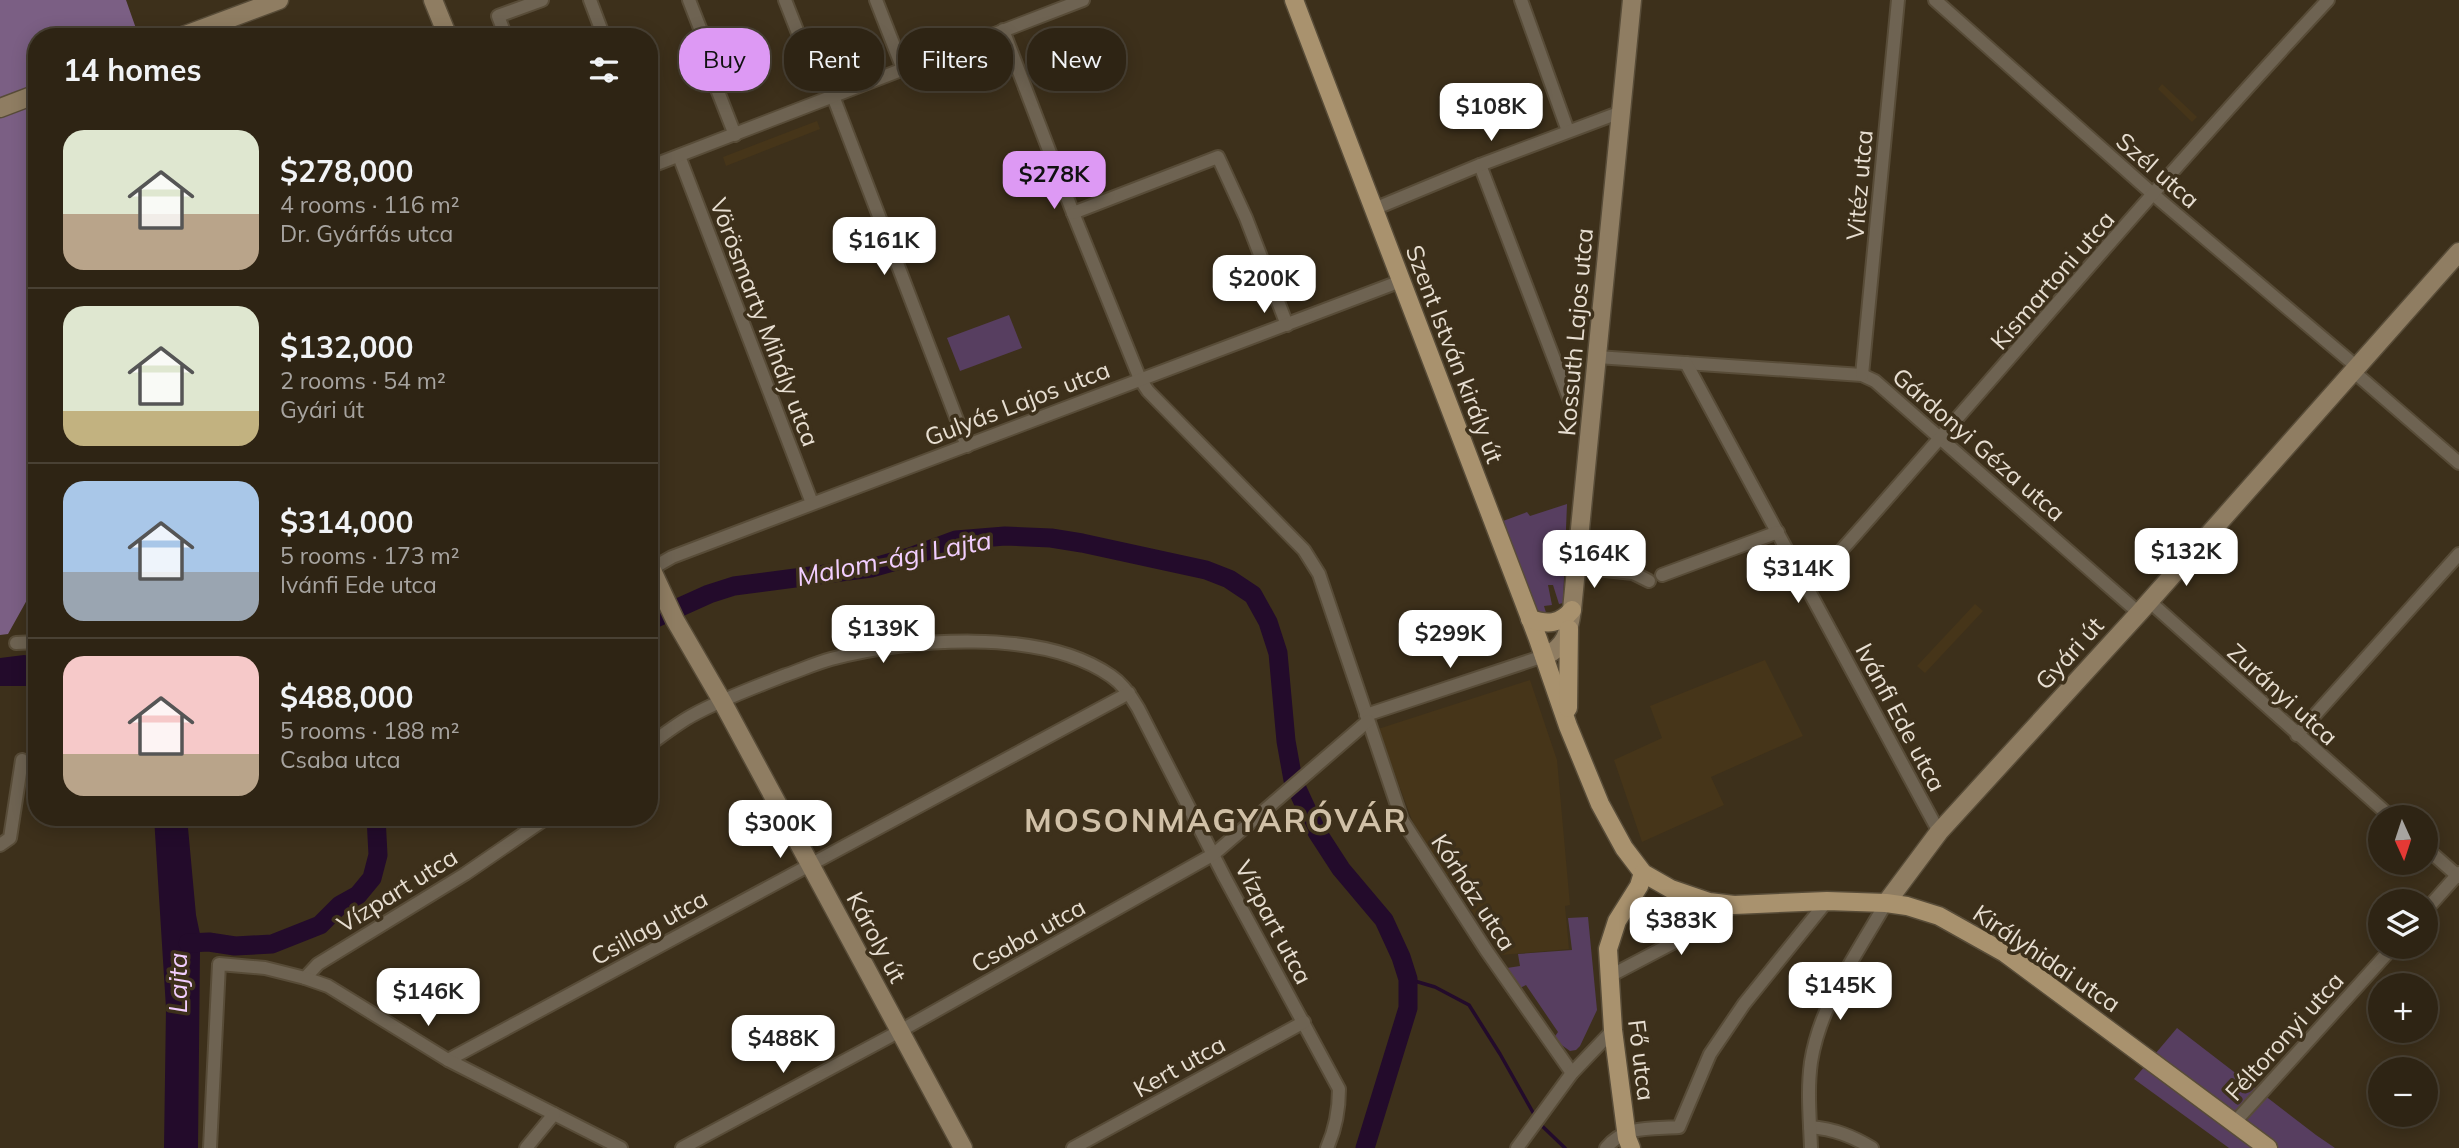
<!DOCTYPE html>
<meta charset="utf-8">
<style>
body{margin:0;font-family:Mulish,sans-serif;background:#3a3022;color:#f1f3f6;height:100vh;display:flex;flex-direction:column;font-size:26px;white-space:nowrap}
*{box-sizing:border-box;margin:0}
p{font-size:23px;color:#a7a4a0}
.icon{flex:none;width:38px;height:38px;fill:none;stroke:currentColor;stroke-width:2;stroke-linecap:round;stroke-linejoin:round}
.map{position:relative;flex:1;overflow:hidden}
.side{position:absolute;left:28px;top:28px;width:630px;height:798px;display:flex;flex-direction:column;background:#2e2414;border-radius:28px;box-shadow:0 4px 18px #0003,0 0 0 2px #494134}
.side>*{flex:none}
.top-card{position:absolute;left:679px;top:28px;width:665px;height:63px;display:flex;gap:14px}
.needle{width:46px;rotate:177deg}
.tools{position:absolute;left:2368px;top:805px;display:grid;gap:14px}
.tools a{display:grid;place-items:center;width:70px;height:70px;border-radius:50%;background:#2e2414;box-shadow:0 4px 18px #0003,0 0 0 2px #494134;font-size:35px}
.price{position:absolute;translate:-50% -60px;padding:0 16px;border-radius:14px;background:#fff;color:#222;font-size:23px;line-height:46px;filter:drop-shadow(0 2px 4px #0008)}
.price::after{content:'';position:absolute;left:50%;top:42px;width:21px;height:16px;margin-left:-10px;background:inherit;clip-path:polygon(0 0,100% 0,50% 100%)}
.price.selected{background:#dd99f4;color:#111}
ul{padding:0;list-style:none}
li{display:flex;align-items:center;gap:21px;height:175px;padding:0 35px}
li+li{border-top:2px solid #494134}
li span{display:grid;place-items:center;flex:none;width:196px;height:140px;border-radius:21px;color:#555}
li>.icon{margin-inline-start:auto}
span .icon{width:84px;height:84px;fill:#fffc;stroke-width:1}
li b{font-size:30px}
h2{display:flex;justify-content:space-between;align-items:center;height:84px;padding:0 35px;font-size:30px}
.tag{padding:0 24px;border-radius:28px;background:#2e2414;box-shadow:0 4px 18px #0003,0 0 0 2px #494134;font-size:24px;line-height:63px}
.tag.selected{background:#dd99f4;color:#111}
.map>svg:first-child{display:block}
.built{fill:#463519}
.green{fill:#573e60}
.forest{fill:#7b5f84}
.water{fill:#230b2b}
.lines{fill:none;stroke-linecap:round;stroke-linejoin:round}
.stream{stroke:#230b2b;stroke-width:3.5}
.river{stroke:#230b2b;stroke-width:19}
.street-casing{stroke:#584c38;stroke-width:16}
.secondary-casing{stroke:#584c38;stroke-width:21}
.primary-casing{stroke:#584c38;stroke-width:21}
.street{stroke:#6e6352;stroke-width:12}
.secondary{stroke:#8f7d62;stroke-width:18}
.primary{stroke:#a9926e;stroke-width:18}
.labels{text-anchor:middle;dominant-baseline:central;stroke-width:7;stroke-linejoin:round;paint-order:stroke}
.street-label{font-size:24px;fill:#e7ded1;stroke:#3d301b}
.water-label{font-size:26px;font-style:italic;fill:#f2ceff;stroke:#3d301b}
.district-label{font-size:32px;font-weight:bold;letter-spacing:2px;fill:#d0c0a7;stroke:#3d301b}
</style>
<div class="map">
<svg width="2459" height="1148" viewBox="0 0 2459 1148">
<rect width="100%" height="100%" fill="#3d301b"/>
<g class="built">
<polygon points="2162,84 2197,117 2192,122 2158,89"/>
<polygon points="817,121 820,129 726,166 723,157"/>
<polygon points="1975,604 1983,611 1925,673 1917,666"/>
<polygon points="1765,660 1803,736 1711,777 1724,805 1642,842 1614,760 1662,738 1650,706"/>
<polygon points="1530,680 1557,760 1570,905 1565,906 1569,949 1502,955 1420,836 1412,820 1378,729"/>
</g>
<g class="green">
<polygon points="1009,315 1022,348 960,371 947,338"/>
<polygon points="1567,504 1563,603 1559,604 1553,585 1548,585 1552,605 1544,606 1548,619 1541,615 1537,609 1503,521 1527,512 1530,516"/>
<polygon points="1588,917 1597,1010 1580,1046 1576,1050 1570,1051 1553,1039 1558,1032 1526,985 1518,989 1507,968 1520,966 1518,954 1572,950 1568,918"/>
<polygon points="2177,1028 2316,1135 2335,1148 2229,1148 2134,1079"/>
</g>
<polygon class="forest" points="0,0 126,0 139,37 37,37 37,582 8,634 0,635"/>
<g class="water">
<polygon points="24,655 37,657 37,686 0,686 0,658"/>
<polygon points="154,817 187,817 196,915 201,939 212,940 214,948 200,949 198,1148 164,1148 166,1008"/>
</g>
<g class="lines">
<g class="stream">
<polyline points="1408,979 1435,987 1469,1005 1500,1054 1535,1116"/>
<polyline points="1539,1123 1565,1148"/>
</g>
<g class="river">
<polyline points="649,621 709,594 734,586 871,568 910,557 956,540 1005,536 1051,538 1082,543 1206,570 1229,579 1253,595 1268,622 1278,653 1286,741 1293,780 1317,832 1341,869 1384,920 1401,957 1408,979 1408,1008 1365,1148"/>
<polyline points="188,943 209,942 235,946 272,944 320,925 340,905 358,895 372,878 378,855 376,817"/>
</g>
<g class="street-casing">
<g id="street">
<polyline points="590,0 604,37"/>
<polyline points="689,0 705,41 699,43 735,135"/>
<polyline points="785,0 809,61"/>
<polyline points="876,0 903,69"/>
<polyline points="1521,0 1568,131"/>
<polyline points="1935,0 2154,195 2357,367"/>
<polyline points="1003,30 1073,213 1140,379 1148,391 1304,550 1319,574 1402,820 1486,950 1572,1073"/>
<polyline points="506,37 498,16 542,0"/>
<polyline points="833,96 967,446"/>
<polyline points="679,156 812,503"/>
<polyline points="1480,165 1572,406"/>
<polyline points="649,167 1083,0"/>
<polyline points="1374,209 1480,165 1621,112"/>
<polyline points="1073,213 1218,157 1246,218 1287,325"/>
<polyline points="1597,357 1862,375 1875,381 2139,613"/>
<polyline points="1686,363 1939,832"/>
<polyline points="2353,371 2459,463"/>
<polyline points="1862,375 1898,0"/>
<polyline points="1577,567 1633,573 1649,581"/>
<polyline points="651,569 672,557 1401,281"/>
<polyline points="1662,575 1778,532"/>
<path d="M1808,588C1982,393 2150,191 2328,0"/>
<polyline points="2149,601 2391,817"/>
<polyline points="16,643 37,642"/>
<polyline points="1366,715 1544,656"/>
<polyline points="2297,735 2459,554"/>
<path d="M649,745C663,735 678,723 693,715C722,699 755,687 786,675C801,670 816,663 831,659C909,639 1041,627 1111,676C1123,684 1131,696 1138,708L1225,878L1339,1089C1339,1111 1336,1128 1327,1148"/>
<polyline points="0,845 10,838 22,760"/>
<polyline points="2426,848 2459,877"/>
<polyline points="2426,910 2459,873"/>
<polyline points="1608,977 1711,923 1734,905"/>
<polyline points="305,978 318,964 465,874 548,817"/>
<polyline points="448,1060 1129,693"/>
<polyline points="2235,1122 2393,947"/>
<path d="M1810,1127C1834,1129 1852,1136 1872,1148"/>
<polyline points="210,1148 219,964 265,968 305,978 328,986 448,1060 621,1148"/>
<polyline points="526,1148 554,1114"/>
<polyline points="682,1148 900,1031 1214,854 1368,721"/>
<polyline points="1073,1148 1304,1022"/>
<polyline points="1517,1148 1572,1073 1613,1030"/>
<path d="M1606,1148C1625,1125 1651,1129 1679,1127L1710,1054L1744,1004L1827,901"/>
<path d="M1811,1148C1810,1119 1807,1091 1811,1062C1820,1004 1858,952 1886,903"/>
</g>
</g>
<g class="secondary-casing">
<g id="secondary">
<polyline points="433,0 448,37"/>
<polyline points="180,37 279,0"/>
<polyline points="0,108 37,94"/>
<polyline points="649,564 675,620 722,701 963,1148"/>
<path d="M1544,656C1566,648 1569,631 1572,610L1632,0"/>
<polyline points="1886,903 1939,832 2139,613 2459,252"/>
</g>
</g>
<g class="primary-casing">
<g id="primary">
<polyline points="1294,0 1538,639 1568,726 1600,804 1624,848 1643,873 1671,889 1709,902 1734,905 1827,901 1886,903 1907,906 1939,916 2005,953 2268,1148"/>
<path d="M1530,619C1548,625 1560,624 1572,610"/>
<polyline points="1568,708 1569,629"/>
<polyline points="1631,1148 1627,1138 1613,1030 1608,949 1617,921 1639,886 1643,873"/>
</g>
</g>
<use href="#street" class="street"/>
<use href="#secondary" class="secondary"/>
<use href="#primary" class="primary"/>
</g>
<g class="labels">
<g class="street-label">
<text transform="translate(2158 170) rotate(41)">Szél utca</text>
<text transform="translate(1859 185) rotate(-85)">Vitéz utca</text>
<text transform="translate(2052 280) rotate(-49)">Kismartoni utca</text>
<text transform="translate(765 322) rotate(69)">Vörösmarty Mihály utca</text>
<text transform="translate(1575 332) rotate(-85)">Kossuth Lajos utca</text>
<text transform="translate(1455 354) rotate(69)">Szent István király út</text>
<text transform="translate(1017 403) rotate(-21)">Gulyás Lajos utca</text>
<text transform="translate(1979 444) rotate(41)">Gárdonyi Géza utca</text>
<text transform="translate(2069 653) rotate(-48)">Gyári út</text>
<text transform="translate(2283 694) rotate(42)">Zurányi utca</text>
<text transform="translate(1901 717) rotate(62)">Ivánfi Ede utca</text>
<text transform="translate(397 890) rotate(-32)">Vízpart utca</text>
<text transform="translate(1474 892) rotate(57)">Kórház utca</text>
<text transform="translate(1274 922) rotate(62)">Vízpart utca</text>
<text transform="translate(649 927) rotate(-29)">Csillag utca</text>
<text transform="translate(1028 935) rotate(-29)">Csaba utca</text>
<text transform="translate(877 937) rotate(62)">Károly út</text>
<text transform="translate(2047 958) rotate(34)">Királyhidai utca</text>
<text transform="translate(2284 1036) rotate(-48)">Féltoronyi utca</text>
<text transform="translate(1642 1060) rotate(83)">Fő utca</text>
<text transform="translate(1179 1066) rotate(-29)">Kert utca</text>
</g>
<g class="water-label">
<text transform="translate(894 558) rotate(-11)">Malom-ági Lajta</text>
<text transform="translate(177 983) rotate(-90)">Lajta</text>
</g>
<g class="district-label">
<text x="1216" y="820">MOSONMAGYARÓVÁR</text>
</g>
</g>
</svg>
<div class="tools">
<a><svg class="needle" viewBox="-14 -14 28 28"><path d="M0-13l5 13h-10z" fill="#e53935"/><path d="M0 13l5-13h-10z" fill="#a7a4a0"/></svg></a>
<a><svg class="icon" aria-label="layers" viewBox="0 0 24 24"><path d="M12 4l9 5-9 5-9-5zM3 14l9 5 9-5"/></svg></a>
<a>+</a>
<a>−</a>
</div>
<b class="price" style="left:1491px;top:143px">$108K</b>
<b class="price selected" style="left:1054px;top:211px">$278K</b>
<b class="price" style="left:884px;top:277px">$161K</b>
<b class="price" style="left:1264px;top:315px">$200K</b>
<b class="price" style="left:2186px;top:588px">$132K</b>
<b class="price" style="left:1594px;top:590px">$164K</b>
<b class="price" style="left:1798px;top:605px">$314K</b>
<b class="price" style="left:883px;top:665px">$139K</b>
<b class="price" style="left:1450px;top:670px">$299K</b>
<b class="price" style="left:780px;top:860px">$300K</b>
<b class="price" style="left:1681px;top:957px">$383K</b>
<b class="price" style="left:1840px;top:1022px">$145K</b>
<b class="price" style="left:428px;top:1028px">$146K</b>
<b class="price" style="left:783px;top:1075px">$488K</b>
<div class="top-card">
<a class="tag selected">Buy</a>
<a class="tag">Rent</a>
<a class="tag">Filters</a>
<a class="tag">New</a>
</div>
<section class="side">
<h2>14 homes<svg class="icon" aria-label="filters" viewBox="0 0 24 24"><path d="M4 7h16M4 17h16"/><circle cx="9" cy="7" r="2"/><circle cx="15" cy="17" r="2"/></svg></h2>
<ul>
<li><span style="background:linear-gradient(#dfe7d0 60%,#b9a48a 0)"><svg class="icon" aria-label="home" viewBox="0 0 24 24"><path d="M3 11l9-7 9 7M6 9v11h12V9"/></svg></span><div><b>$278,000</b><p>4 rooms · 116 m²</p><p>Dr. Gyárfás utca</p></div></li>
<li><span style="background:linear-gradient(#dfe7d0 75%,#c2b280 0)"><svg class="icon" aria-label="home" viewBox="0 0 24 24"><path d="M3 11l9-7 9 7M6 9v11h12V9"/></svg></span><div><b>$132,000</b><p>2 rooms · 54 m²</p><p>Gyári út</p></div></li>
<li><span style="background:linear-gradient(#a9c7e8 65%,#9aa5b1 0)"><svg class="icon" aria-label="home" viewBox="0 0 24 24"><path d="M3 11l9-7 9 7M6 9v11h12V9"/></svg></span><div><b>$314,000</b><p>5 rooms · 173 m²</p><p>Ivánfi Ede utca</p></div></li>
<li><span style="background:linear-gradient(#f6c9c9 70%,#b9a48a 0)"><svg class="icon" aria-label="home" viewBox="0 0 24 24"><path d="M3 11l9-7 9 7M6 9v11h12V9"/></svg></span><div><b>$488,000</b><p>5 rooms · 188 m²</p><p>Csaba utca</p></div></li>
</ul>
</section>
</div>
